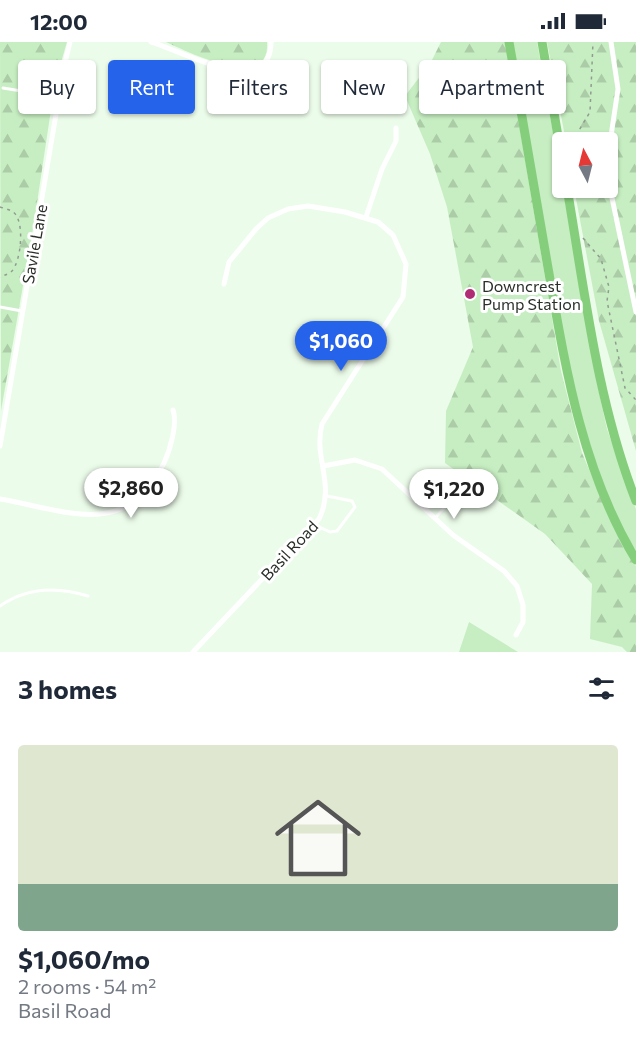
<!DOCTYPE html>
<meta charset="utf-8">
<style>
body{margin:0;font-family:Commissioner,sans-serif;background:#f2f2f3;color:#1f2937;height:100vh;display:flex;flex-direction:column;font-size:22px;white-space:nowrap}
*{box-sizing:border-box;margin:0}
p{font-size:20px;color:#747a83}
.icon{flex:none;width:33px;height:33px;fill:none;stroke:currentColor;stroke-width:2;stroke-linecap:round;stroke-linejoin:round}
.map{position:relative;height:610px;overflow:hidden}
.panel{display:flex;flex-direction:column;background:#fff;flex:1}
.panel>*{flex:none}
.hud{position:absolute;left:18px;top:18px;width:600px;height:54px;display:flex;gap:12px}
.needle{width:39px;rotate:353deg}
.tools{position:absolute;left:552px;top:90px;display:grid;gap:12px}
.tools a{display:grid;place-items:center;width:66px;height:66px;border-radius:6px;background:#fff;box-shadow:0 2px 4px #0004;font-size:30px}
.price{position:absolute;translate:-50% -51px;padding:0 14px;border-radius:21px;background:#fff;color:#222;font-size:20px;line-height:39px;filter:drop-shadow(0 2px 3px #0008)}
.price::after{content:'';position:absolute;left:50%;top:36px;width:18px;height:14px;margin-left:-9px;background:inherit;clip-path:polygon(0 0,100% 0,50% 100%)}
.price.current{background:#2563eb;color:#fff}
ul{padding:0;list-style:none}
li{display:grid;align-content:center;gap:12px;height:318px;padding:0 18px}
li+li{border-top:2px solid #e0e1e3}
li span{display:grid;place-items:center;height:186px;border-radius:6px;color:#555}
li>.icon{margin-inline-start:auto}
span .icon{width:108px;height:108px;fill:#fffc;stroke-width:1}
li b{font-size:26px}
h2{display:flex;justify-content:space-between;align-items:center;height:72px;padding:0 18px;font-size:26px}
.tag{padding:0 21px;border-radius:6px;background:#fff;box-shadow:0 2px 4px #0004;font-size:21px;line-height:54px}
.tag.current{background:#2563eb;color:#fff}
.status{display:flex;justify-content:space-between;align-items:center;height:42px;padding:0 30px;background:#fff;direction:ltr}
.status svg{height:16px;fill:currentColor}
.map>svg:first-child{display:block}
.green{fill:#c7eec2}
.forest{fill:url(#forest-firs)}
.lines{fill:none;stroke-linecap:round;stroke-linejoin:round}
.path{stroke:#919c8f;stroke-width:1.5;stroke-dasharray:3 4.5;stroke-linecap:butt}
.service{stroke:#fff;stroke-width:3}
.minor{stroke:#fff;stroke-width:5}
.motorway{stroke:#85cf7c;stroke-width:9}
.poi-dot{fill:#b02d75;stroke:#fff;stroke-width:2}
.labels{text-anchor:middle;dominant-baseline:central;stroke-width:6;stroke-linejoin:round;paint-order:stroke}
.street-label{font-size:16px;fill:#292f28;stroke:#fff}
.poi-label{font-size:16px;fill:#292f28;stroke:#fff;text-anchor:start}
</style>
<div class="status"><b>12:00</b><svg viewBox="0 0 49 12"><path d="M0 12V9h3v3zM5 12V6h3v6zM10 12V3h3v9zM15 12V0h3v12zM26 1h20v11H26zM47 4h2v5h-2z"/></svg></div>
<div class="map">
<svg width="636" height="610" viewBox="0 0 636 610">
<defs>
<pattern id="forest-firs" width="22" height="20" patternUnits="userSpaceOnUse" patternTransform="scale(1.5)"><rect width="22" height="20" fill="#c7eec2"/><path d="M5 1l3.5 6h-7zM16 11l3.5 6h-7z" fill="#abcca7"/></pattern>
</defs>
<rect width="100%" height="100%" fill="#ecfcea"/>
<g class="green">
<path d="M512,0H537L598,346L607,387L636,467V512C585,419 568,323 551,220C538,147 525,73 512,0Z"/>
<polygon points="469,580 518,610 459,610"/>
</g>
<g class="forest">
<polygon points="0,0 67,0 55,41 34,181 1,369"/>
<path d="M166,0H267C271,52 186,9 166,0Z"/>
<polygon points="441,0 505,0 561,329 582,411 616,490 636,524 636,610 627,610 622,605 590,597 592,542 545,492 445,421 446,369 473,305 447,165 430,112 405,54 431,20"/>
<polygon points="547,0 636,0 636,409 599,279 574,146 608,146 608,100 566,100"/>
</g>
<g class="lines">
<g class="path">
<polyline points="572,100 590,70 593,0"/>
<path d="M0,165C6,167 13,168 16,173C24,185 21,218 12,229C9,232 5,233 0,235"/>
<polyline points="583,196 601,217 609,245 607,259 625,346 636,358"/>
</g>
<g class="service">
<polyline points="3,46 58,55"/>
<polyline points="0,265 22,269"/>
<polyline points="411,453 425,445 447,463 435,476"/>
<polyline points="447,463 456,456"/>
<polyline points="315,483 330,490 337,489 355,465 352,459 327,454"/>
<path d="M0,564C27,545 56,544 88,554"/>
</g>
<g class="minor">
<path d="M151,0C178,7 271,60 271,0"/>
<polyline points="608,114 618,47 611,0"/>
<polyline points="608,137 636,270"/>
<polyline points="366,175 382,127 396,99 396,86"/>
<polyline points="0,404 64,25 70,0"/>
<polyline points="323,424 355,418 382,427 453,493 504,529 517,544 523,563 523,580 516,593"/>
<path d="M0,457C68,469 127,498 164,421C170,408 178,381 173,368"/>
<path d="M193,610L319,477C336,442 313,417 322,382L403,255L406,222L393,193L378,180L345,170L308,164L288,167L268,176L256,187L229,220L224,242"/>
</g>
<g class="motorway">
<path d="M509,0C522,73 534,146 547,220C565,323 581,427 636,518"/>
<polyline points="542,0 562,118"/>
<path d="M567,146C585,251 597,359 636,459"/>
</g>
</g>
<circle class="poi-dot" cx="470" cy="252" r="6"/>
<g class="labels">
<g class="street-label">
<text transform="translate(34 202) rotate(-80)">Savile Lane</text>
<text transform="translate(289 508) rotate(-47)">Basil Road</text>
</g>
<g class="poi-label">
<text x="482" y="243">Downcrest<tspan x="482" dy="18">Pump Station</tspan></text>
</g>
</g>
</svg>
<div class="tools">
<a><svg class="needle" viewBox="-14 -14 28 28"><path d="M0-13l5 13h-10z" fill="#e53935"/><path d="M0 13l5-13h-10z" fill="#747a83"/></svg></a>
</div>
<b class="price current" style="left:341px;top:330px">$1,060</b>
<b class="price" style="left:131px;top:477px">$2,860</b>
<b class="price" style="left:454px;top:478px">$1,220</b>
<div class="hud">
<a class="tag">Buy</a>
<a class="tag current">Rent</a>
<a class="tag">Filters</a>
<a class="tag">New</a>
<a class="tag">Apartment</a>
</div>
</div>
<section class="panel">
<h2>3 homes<svg class="icon" aria-label="filters" viewBox="0 0 24 24"><path d="M4 7h16M4 17h16"/><circle cx="9" cy="7" r="2"/><circle cx="15" cy="17" r="2"/></svg></h2>
<ul>
<li><span style="background:linear-gradient(#dfe7d0 75%,#7fa58c 0)"><svg class="icon" aria-label="home" viewBox="0 0 24 24"><path d="M3 11l9-7 9 7M6 9v11h12V9"/></svg></span><div><b>$1,060/mo</b><p>2 rooms · 54 m²</p><p>Basil Road</p></div></li>
</ul>
</section>
